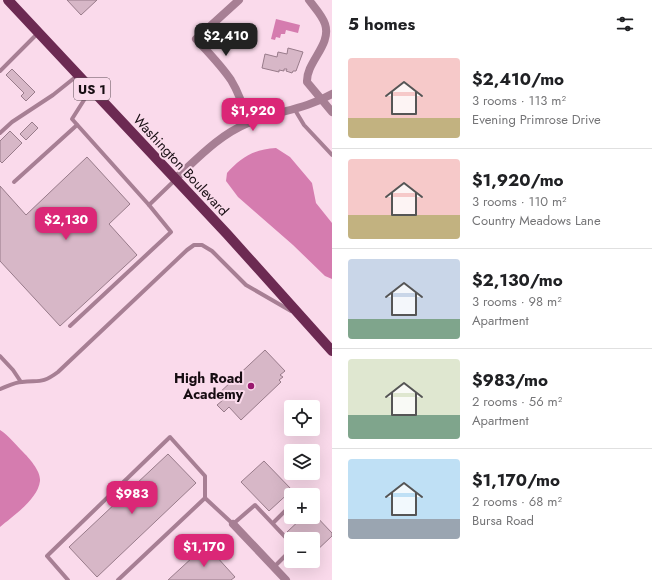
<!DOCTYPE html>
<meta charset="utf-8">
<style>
body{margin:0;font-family:Jost,sans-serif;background:#f6f6f6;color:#202124;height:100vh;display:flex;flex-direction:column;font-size:15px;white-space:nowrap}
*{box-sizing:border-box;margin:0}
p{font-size:13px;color:#757577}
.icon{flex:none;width:22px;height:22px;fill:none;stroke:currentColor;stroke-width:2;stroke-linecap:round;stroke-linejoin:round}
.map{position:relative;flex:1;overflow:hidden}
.sheet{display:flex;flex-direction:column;background:#fff;width:320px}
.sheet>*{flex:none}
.fabs{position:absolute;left:284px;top:400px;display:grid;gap:8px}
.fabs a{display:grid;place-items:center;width:36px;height:36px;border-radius:4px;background:#fff;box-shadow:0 4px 16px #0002;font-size:20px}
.price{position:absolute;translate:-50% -34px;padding:0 9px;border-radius:8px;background:#db2777;color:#fff;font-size:13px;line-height:26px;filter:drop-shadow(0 1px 2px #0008)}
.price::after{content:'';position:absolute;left:50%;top:24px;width:12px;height:9px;margin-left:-6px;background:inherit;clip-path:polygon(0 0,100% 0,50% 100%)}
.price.active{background:#222;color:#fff}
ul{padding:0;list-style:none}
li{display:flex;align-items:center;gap:12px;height:100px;padding:0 16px}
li+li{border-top:1px solid #e0e0e0}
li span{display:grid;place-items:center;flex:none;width:112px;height:80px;border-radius:4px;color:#555}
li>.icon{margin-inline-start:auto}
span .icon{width:48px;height:48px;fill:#fffc;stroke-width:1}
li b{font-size:17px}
h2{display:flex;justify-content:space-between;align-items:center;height:48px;padding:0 16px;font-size:17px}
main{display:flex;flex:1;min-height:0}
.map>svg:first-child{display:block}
.water{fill:#d57caf}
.building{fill:#d7b7c7;stroke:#987b8a}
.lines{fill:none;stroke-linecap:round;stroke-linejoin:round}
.service{stroke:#a77f94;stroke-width:4}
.minor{stroke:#a77f94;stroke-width:8}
.primary{stroke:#6c2a52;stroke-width:10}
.poi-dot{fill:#99196f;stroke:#fadaeb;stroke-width:1.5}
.labels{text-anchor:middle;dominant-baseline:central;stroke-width:4;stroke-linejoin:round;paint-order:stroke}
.shield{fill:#fadaeb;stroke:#5b4a53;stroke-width:1}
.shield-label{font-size:13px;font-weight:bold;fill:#170d12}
.street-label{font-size:14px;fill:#170d12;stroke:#fadaeb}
.poi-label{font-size:14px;font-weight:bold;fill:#170d12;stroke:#fadaeb;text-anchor:end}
</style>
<main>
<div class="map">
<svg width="332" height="580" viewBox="0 0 332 580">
<rect width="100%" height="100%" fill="#fadaeb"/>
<g class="water">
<polygon points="276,19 300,25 298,33 286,30 285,34 281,34 280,38 276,37 275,40 271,39"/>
<path d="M276,148L290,157L312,183L316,203L332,223V279L325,276L293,245L238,197L226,181L227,173C241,157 255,149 276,148Z"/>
<path d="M0,430C8,435 16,445 23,452C29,458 41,471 40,481C38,499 13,516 0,527Z"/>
</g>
<g class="building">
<polygon points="67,0 97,0 81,15"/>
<polygon points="288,48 303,52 296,71 293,71 292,73 286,71 287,69 284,69 284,71 279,70 279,72 262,68 265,54 277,57 278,52 287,54"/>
<polygon points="12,69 35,92 26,101 21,96 24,93 6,75"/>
<polygon points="32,122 38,128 26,140 20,134"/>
<polygon points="10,131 22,143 2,163 0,161 0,141"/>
<polygon points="87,157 130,204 109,224 137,255 60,326 0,261 0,186 26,215"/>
<polygon points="265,350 285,371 280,375 283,377 279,380 281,382 241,420 229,407 224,412 217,405 223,400 217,395"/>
<polygon points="168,454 196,483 97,577 69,547"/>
<polygon points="264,461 292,490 269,511 241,482"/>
<polygon points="313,513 332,533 332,536 313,554 313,539 294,539 287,532 303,517 313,517"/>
<polygon points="206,545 235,577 231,580 168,580"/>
</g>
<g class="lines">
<g class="service">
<polyline points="0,71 38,33"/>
<polyline points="91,89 72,119 149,205 175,180"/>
<polyline points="295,110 304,125 332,155"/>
<polyline points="0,133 12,122 53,95 78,75"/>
<polyline points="14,182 77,125"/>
<polyline points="70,326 171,232 149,205"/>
<polyline points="0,356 13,370 21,382"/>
<path d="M0,389C6,387 15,382 22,382C39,380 42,384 58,372L187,250L194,245H202L212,251L246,285L291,311"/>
<polyline points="273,523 291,505"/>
<polyline points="274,567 291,550"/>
<polyline points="68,580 47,556 170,437 205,476 205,498 233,524 255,505 291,543"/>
<polyline points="118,580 205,498"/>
</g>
<g class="minor">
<path d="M239,0L196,39C208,52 221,65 231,80C239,93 244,108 248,123"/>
<path d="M309,0C314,7 322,15 325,24C332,45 306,62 307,82L332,112"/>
<path d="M175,179C198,158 219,135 248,123C276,111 304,110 332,94"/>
<polyline points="233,524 286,580"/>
</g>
<polyline class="primary" points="8,0 227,234 332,351"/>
</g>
<circle class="poi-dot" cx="251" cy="386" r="4"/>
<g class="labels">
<rect class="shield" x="74" y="78" width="36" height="22" rx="3"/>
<g class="shield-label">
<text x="92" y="89">US 1</text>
</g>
<g class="street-label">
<text transform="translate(181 165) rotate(47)">Washington Boulevard</text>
</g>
<g class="poi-label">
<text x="243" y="378">High Road<tspan x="243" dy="16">Academy</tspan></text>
</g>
</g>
</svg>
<div class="fabs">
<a><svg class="icon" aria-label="locate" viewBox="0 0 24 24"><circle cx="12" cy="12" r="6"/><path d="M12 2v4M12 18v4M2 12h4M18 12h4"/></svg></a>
<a><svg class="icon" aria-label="layers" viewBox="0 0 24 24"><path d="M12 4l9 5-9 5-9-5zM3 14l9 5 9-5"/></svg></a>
<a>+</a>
<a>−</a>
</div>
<b class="price active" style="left:226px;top:57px">$2,410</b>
<b class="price" style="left:253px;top:132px">$1,920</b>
<b class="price" style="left:66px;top:241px">$2,130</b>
<b class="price" style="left:132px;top:515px">$983</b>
<b class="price" style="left:204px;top:568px">$1,170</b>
</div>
<section class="sheet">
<h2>5 homes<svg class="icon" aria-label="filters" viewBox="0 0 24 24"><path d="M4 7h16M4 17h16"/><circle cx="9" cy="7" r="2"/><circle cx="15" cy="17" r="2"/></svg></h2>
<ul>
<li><span style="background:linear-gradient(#f6c9c9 75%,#c2b280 0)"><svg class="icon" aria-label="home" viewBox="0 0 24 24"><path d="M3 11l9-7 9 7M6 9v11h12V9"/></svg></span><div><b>$2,410/mo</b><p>3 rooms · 113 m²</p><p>Evening Primrose Drive</p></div></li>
<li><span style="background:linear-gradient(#f6c9c9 70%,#c2b280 0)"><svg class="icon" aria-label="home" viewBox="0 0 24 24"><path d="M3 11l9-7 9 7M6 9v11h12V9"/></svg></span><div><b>$1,920/mo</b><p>3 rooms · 110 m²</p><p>Country Meadows Lane</p></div></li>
<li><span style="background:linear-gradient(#c9d6e8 75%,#7fa58c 0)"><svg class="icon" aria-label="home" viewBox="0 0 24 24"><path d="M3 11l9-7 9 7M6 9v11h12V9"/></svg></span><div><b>$2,130/mo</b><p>3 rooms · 98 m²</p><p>Apartment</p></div></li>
<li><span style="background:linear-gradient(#dfe7d0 70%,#7fa58c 0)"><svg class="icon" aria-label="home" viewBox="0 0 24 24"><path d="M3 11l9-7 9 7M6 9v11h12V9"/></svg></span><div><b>$983/mo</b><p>2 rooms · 56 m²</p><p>Apartment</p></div></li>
<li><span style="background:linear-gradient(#bfe0f5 75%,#9aa5b1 0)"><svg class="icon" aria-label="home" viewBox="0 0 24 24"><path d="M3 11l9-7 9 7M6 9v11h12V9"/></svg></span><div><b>$1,170/mo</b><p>2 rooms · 68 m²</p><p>Bursa Road</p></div></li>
</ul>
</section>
</main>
